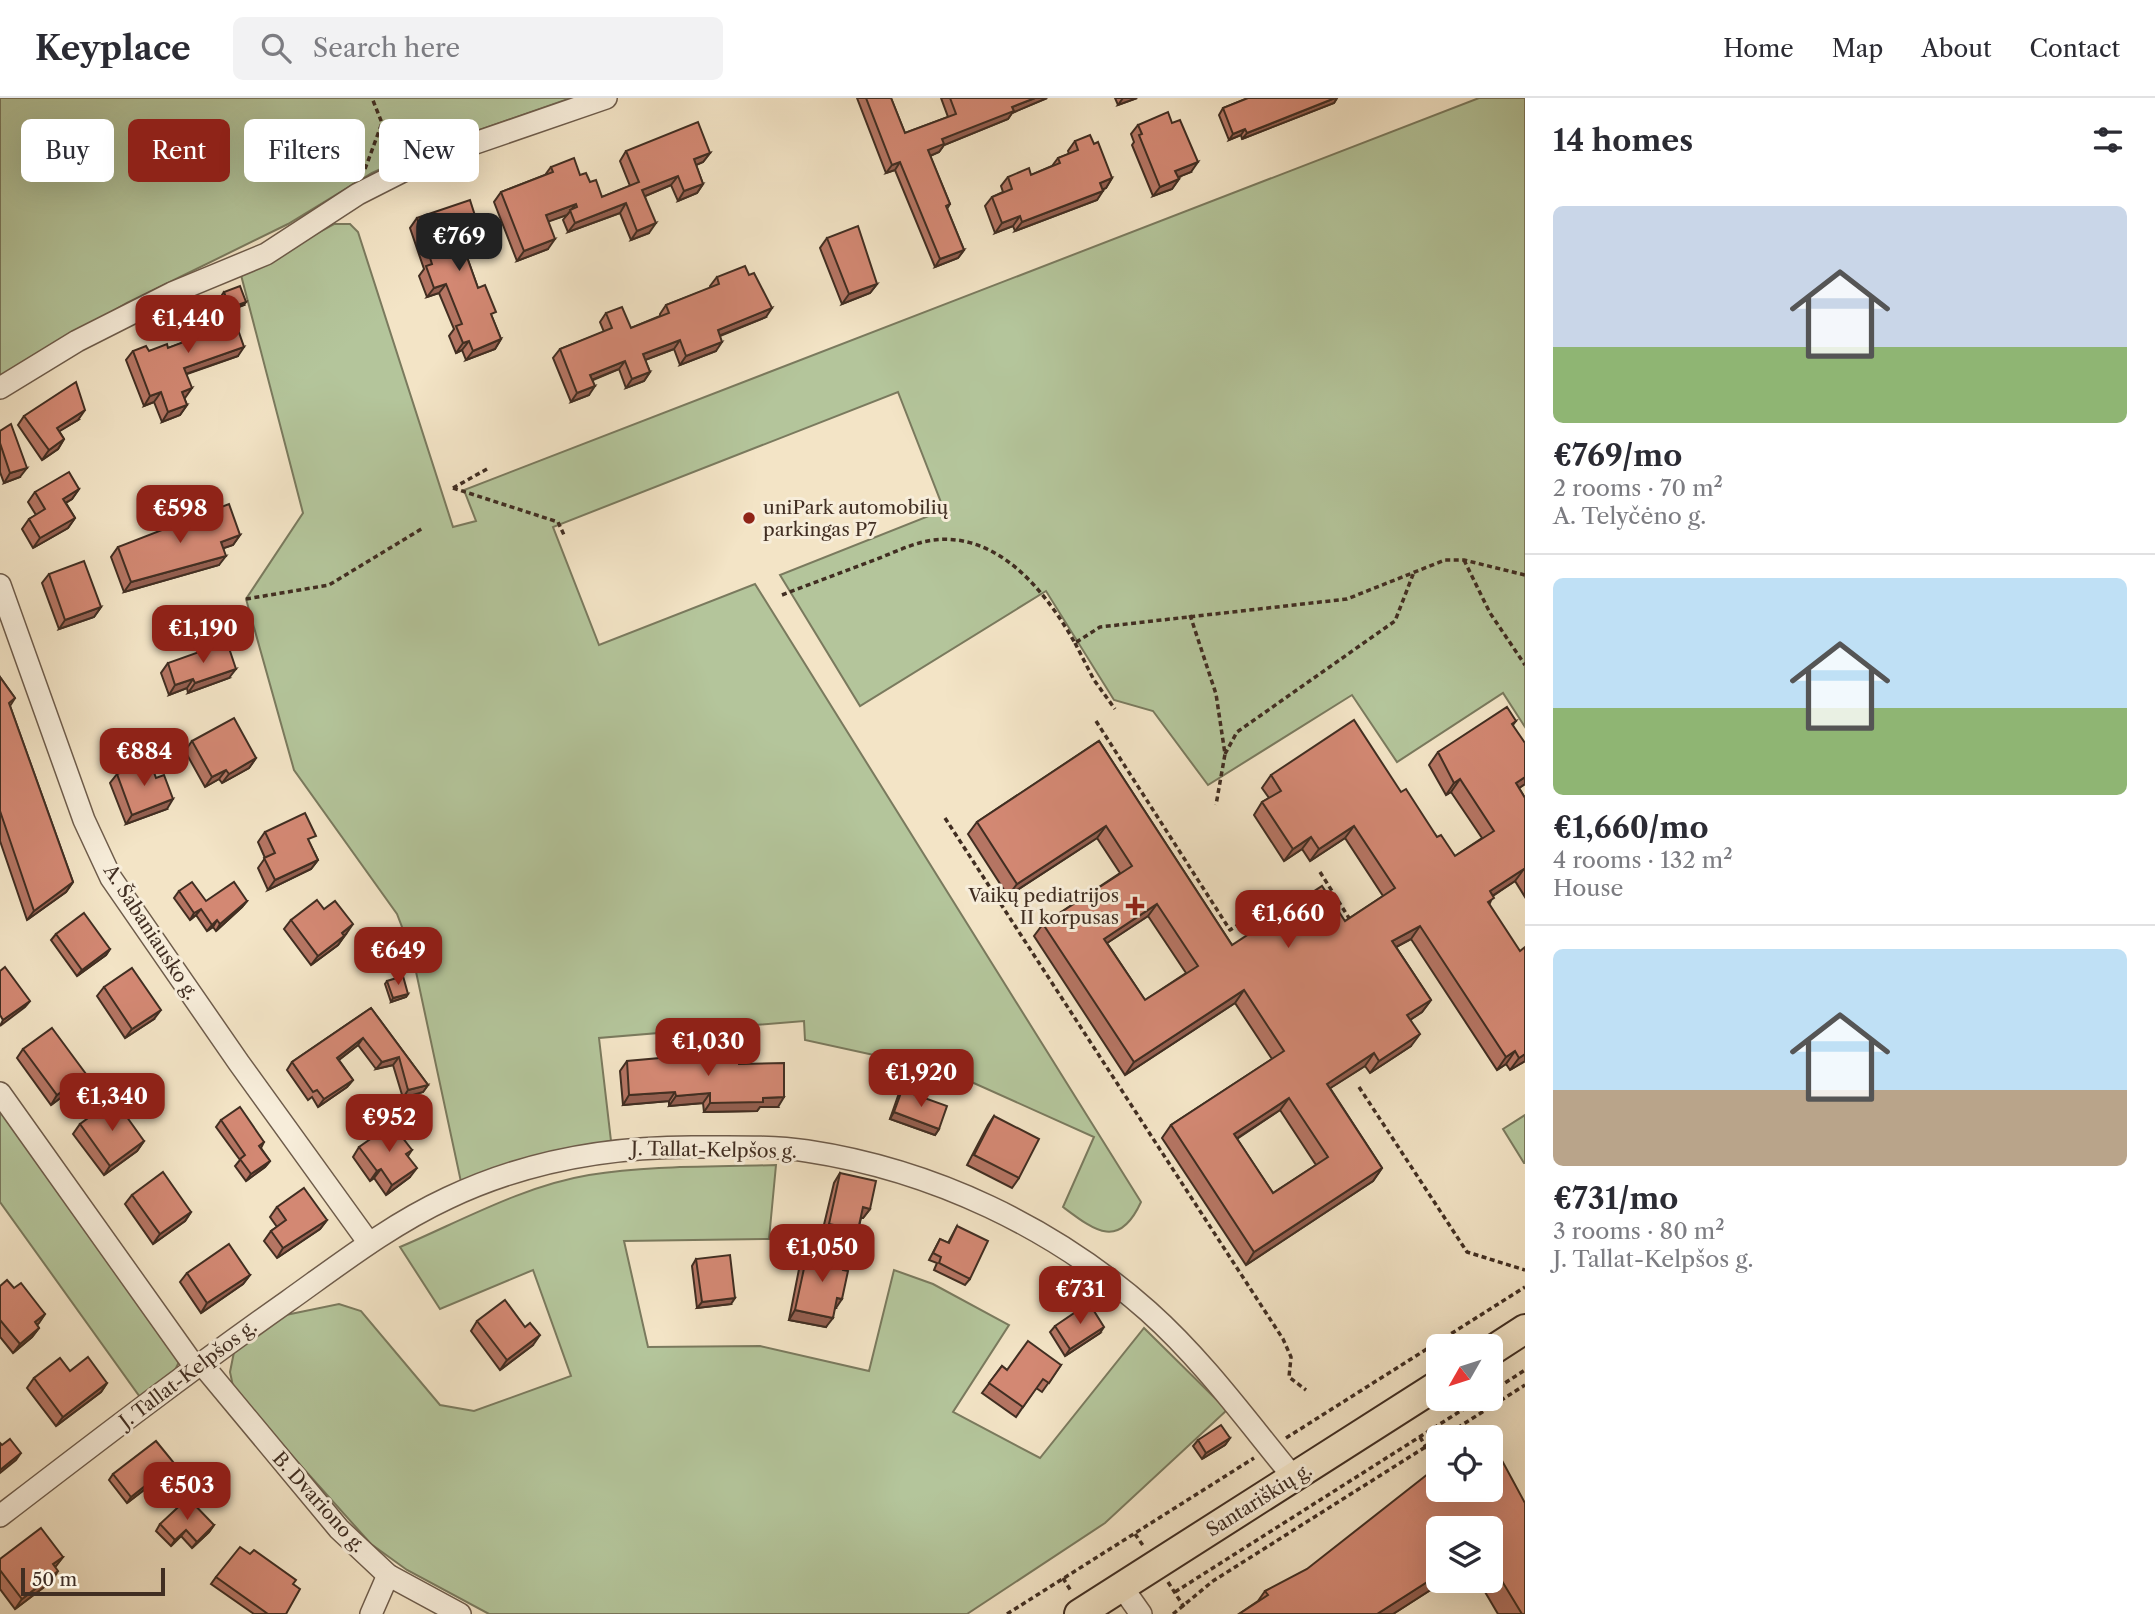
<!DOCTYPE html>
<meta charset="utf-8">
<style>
body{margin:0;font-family:"Libre Caslon Text",serif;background:#f2f2f3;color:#2b2b33;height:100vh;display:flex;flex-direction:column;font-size:26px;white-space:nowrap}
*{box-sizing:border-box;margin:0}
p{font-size:23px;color:#7c7c81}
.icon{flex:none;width:38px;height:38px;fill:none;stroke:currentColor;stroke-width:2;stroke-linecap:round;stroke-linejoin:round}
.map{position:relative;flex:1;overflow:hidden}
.sheet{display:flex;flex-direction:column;background:#fff;width:630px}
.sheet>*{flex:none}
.banner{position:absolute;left:21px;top:21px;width:665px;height:63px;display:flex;gap:14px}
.needle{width:46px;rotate:231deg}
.buttons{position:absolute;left:1426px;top:1236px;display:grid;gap:14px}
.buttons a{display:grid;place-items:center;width:77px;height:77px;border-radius:10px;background:#fff;box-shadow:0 7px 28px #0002;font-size:35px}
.scale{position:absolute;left:21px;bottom:18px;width:144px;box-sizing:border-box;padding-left:7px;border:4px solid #412e22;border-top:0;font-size:19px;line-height:24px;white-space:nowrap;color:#412e22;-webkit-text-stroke:5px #f7edda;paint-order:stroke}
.price{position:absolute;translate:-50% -60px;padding:0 16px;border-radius:14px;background:#8f2418;color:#fff;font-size:23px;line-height:46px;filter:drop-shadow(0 2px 4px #0008)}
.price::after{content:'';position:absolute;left:50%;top:42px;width:21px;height:16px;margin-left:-10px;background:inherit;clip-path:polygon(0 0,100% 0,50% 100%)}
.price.on{background:#222;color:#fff}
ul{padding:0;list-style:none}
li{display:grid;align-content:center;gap:14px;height:371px;padding:0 28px}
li+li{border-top:2px solid #e1e1e2}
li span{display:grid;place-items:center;height:217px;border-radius:10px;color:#555}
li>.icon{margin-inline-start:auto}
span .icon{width:126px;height:126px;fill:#fffc;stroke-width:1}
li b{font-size:30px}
h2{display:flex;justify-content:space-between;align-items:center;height:84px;padding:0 28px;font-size:30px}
.chip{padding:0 24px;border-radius:10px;background:#fff;box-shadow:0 7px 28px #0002;font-size:24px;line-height:63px}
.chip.on{background:#8f2418;color:#fff}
header{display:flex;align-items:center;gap:42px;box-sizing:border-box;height:98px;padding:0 35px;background:#fff;border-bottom:2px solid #e1e1e2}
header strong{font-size:33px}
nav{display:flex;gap:38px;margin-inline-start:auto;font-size:24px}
.search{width:490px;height:63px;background:#f2f2f3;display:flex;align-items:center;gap:18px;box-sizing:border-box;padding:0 24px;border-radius:10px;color:#7c7c81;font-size:26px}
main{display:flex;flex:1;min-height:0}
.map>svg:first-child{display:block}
.green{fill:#b4c59b;stroke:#7a7a5e;stroke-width:2}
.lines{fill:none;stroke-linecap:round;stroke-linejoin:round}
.minor-casing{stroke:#6e5c4b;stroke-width:24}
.major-casing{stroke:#412e22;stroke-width:32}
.path{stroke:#412e22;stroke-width:3.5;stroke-dasharray:5 3.5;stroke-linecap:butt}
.minor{stroke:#f7edda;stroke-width:21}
.major{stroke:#f3e4c6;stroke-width:28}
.wall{fill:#b57563;stroke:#412e22;stroke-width:2;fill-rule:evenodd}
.shaded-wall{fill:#945f50;stroke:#412e22;stroke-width:2}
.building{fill:#d38873;stroke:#412e22;stroke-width:2;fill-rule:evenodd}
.poi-dot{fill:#8f2418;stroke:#f7edda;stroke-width:2.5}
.labels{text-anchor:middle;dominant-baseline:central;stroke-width:6;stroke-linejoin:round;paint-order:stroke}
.poi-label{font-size:19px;fill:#412e22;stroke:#f7edda;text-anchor:start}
.street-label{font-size:19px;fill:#412e22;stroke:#f7edda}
</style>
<header>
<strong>Keyplace</strong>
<div class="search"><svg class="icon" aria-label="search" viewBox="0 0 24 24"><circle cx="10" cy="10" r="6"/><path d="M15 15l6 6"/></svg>Search here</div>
<nav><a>Home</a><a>Map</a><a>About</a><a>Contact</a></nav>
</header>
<main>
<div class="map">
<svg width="1525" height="1516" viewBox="0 0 1525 1516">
<rect width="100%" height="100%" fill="#f3e4c6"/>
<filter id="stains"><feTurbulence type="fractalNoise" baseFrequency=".00286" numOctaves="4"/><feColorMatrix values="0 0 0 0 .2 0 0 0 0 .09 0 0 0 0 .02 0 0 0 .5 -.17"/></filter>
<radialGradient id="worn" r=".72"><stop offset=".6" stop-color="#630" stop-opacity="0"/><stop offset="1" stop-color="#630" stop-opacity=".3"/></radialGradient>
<g class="green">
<polygon points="0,0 571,0 425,51 372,75 288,126 127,205 0,279"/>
<path d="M1479,0H1525V629L1503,595L1397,664L1352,597L1208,687L1153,613L1114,602L1046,493L860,608L780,477L944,412L898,294L553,429L599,547L755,486L1141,1104C1119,1152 1095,1133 1063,1109L1094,1039L947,973L805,942L804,923L599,940L611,1043C558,1052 511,1064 461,1084L412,855L397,816L294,672L246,501L303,415L241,177L334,126H350L358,134L453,429L476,423L464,392Z"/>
<polygon points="0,1008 179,1264 174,1274 140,1299 0,1104"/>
<polygon points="1525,1017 1525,1065 1524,1065 1503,1031"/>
<path d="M776,1067L769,1141L624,1143L648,1249L760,1248L869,1273L894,1172L933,1186L1009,1227L953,1314L1040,1360L1144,1230L1227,1312L1105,1425L967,1516H489L407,1472L371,1446L234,1293L230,1274L234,1254L281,1218L339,1206L361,1213L440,1307L474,1313L571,1278L533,1172L440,1211L400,1149C461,1123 523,1088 589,1077C651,1067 714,1069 776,1067Z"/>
</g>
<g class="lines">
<g class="minor-casing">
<g id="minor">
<polyline points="0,290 77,243 172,195 266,156 358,96 423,63 606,0"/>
<polyline points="0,487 84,722 111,780 239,965 369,1145"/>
<polyline points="0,995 195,1269"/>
<polyline points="201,1265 339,1431 388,1477 460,1516"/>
<path d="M0,1418C95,1345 190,1272 288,1203C340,1166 390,1127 448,1100C528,1062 613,1048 700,1049C735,1049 772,1048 807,1053C933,1072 1053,1129 1148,1213C1204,1263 1247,1323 1294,1380"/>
<polyline points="1122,1489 1141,1516"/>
<polyline points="371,1516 388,1477"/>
</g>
</g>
<g class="major-casing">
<g id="major">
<polyline points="1491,1253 1525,1231"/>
<polyline points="1079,1516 1438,1287"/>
</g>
</g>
<g class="path">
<polyline points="365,71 382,25 372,0"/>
<polyline points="453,390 558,424 564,437"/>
<polyline points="453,390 487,371"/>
<polyline points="1464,462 1490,515 1525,567"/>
<path d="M782,497C813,485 845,473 877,461C895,454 913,445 933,442C999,434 1046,494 1075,545L1100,529L1347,501L1445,462H1464L1525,477"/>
<polyline points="246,501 329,487 423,430"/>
<polyline points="1190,517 1216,596 1225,656 1216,707"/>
<polyline points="1075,545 1094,582 1115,611"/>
<polyline points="1096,623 1230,832 1278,801"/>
<polyline points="1225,656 1237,634 1395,523 1414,474"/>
<polyline points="945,720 1283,1241 1291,1259 1289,1279 1306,1292"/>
<polyline points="1320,774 1349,820"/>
<polyline points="1359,989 1467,1154 1525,1172"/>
<polyline points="1491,1294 1525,1272"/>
<polyline points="1420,1339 1438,1369"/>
<polyline points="1443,1339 1525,1287"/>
<polyline points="1286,1340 1525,1189"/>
<polyline points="1135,1436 1144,1449"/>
<polyline points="1063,1480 1071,1493"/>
<polyline points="1168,1484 1184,1509"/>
<polyline points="1175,1494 1481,1300"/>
<polyline points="1007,1516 1254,1360"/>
<polyline points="1173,1516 1213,1483 1438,1341"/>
</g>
<use href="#minor" class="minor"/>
<use href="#major" class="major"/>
</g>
<g class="wall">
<polygon points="857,0 891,0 905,35 948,19 941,0 1047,0 1012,15 1008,21 944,47 939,54 930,58 950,106 947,111 964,152 958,160 935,169 895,72 886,75"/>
<polygon points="1115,0 1137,0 1118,7"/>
<polygon points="1248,0 1337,0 1334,5 1242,41 1241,37 1229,42 1219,17 1223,10"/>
<polygon points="1138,27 1191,74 1178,79 1179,81 1172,91 1153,98 1132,47 1134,44 1131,36"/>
<polygon points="1075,43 1094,46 1112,80 1106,90 1103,91 1097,102 1015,133 1013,128 995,135 985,108 992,99 1003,94 1001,88 1008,79 1031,77 1052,68 1058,60 1069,56 1068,53"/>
<polygon points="626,53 710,55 703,64 696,67 703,86 697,95 678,103 671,87 645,98 649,135 631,142 620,115 568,134 563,122 567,117 548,123 548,151 517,163 494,104 501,94 545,77 551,69 580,77 590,84 602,99 630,88 620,63"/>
<polygon points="417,120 470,133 459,137 478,190 492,219 501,241 495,251 466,262 462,252 456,255 449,238 454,231 439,195 427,199 419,178 424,171 410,130"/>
<polygon points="827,140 877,186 870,195 842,206 820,150"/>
<polygon points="717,179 766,219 720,238 716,253 680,267 674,251 645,262 650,274 644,283 626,290 619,271 593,282 589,297 571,304 553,260 560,251 604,234 600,224 606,215 631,230 660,218 660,216 666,207 711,190 710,188"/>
<polygon points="224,194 244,207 231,212 238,258 187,276 184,300 187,307 180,317 162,324 154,304 144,308 126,262 133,253 149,253 168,250 188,243 183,230 190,220 226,208 222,197"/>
<polygon points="24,318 78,322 59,333 64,341 58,351 42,362 18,327"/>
<polygon points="0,333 20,379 4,385 0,374"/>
<polygon points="79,391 72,401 66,405 75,420 68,430 33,450 22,431 29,421 36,417 28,404 35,394"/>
<polygon points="240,437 233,447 224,450 219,467 124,494 111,459 118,449"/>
<polygon points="49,476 101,509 94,519 59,531 42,485"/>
<polygon points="168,565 229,580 188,595 187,590 169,597 161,575"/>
<polygon points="0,579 15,600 10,608 73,784 66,794 27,822 0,743"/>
<path d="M1516,623L1513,627L1525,686L1519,690L1525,700V799L1515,783L1493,798L1489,807L1525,963L1510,972L1506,966L1497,972L1411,841L1396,849L1431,902L1422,914L1410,922L1411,948L1370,975L1365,968L1330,990L1382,1070L1373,1083L1246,1167L1162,1040L1171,1027L1272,961L1235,905L1125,977L1034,838L1043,826L1120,775L1097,740L1008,798L968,736L977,724L1099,643L1232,847L1345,823L1383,798L1345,740L1310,763L1302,751L1284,763L1254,717L1262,704L1269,700L1262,690L1271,677L1401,694L1437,739L1455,758L1482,740L1451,694L1446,697L1429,667L1438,654ZM1148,818L1186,875L1145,902L1107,845ZM1280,1012L1316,1067L1273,1095L1237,1041Z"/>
<polygon points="192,643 256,660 249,670 222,685 219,681 205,689 185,653"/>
<polygon points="117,676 167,711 126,726 110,685"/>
<polygon points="265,734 310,746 318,762 311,771 268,792 258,770 265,760 258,744"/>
<polygon points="179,793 206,803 247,803 242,809 216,833 213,829 207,833 196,817 190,822 174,800"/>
<polygon points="291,822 346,836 338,847 311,867 284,831"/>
<polygon points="56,836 110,851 106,857 77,878 51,842"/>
<polygon points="387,883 408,896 406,899 391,904 385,886"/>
<polygon points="104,889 154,921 125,940 97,898"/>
<polygon points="371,910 428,987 423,994 403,1000 393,967 376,971 358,947 339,962 353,982 347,989 318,1009 312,999 308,1002 287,972 292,964"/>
<polygon points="23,951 86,976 79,986 51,1007 17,960"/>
<polygon points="627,963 739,966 778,1009 760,1009 757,1013 704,1014 703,1005 669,1008 669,1003 623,1007 620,973"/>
<polygon points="902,992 939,1031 935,1037 890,1021 898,998"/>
<polygon points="994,1018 1019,1080 1012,1090 967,1067 988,1027"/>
<polygon points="221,1022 264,1044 261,1050 270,1063 265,1069 246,1083 235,1068 240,1062 216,1029"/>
<polygon points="80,1026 144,1043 137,1053 104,1077 73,1036"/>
<polygon points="359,1049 412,1052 408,1058 410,1079 386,1097 374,1080 370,1083 353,1059"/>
<polygon points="840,1075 870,1111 863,1120 861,1120 858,1132 851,1142 822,1135 834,1085"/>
<polygon points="132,1097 191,1114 185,1123 153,1146 125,1106"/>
<polygon points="277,1109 327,1122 320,1131 277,1160 264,1143 271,1133 277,1129 270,1119"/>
<polygon points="957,1128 970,1181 965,1187 934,1172 937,1165 929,1162 940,1141 948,1145"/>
<polygon points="808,1152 836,1210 835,1210 826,1229 789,1222 801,1161"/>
<polygon points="696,1161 731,1206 697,1210 692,1168"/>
<polygon points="187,1175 250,1177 243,1186 201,1215 180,1184"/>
<polygon points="0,1188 14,1190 45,1216 37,1227 39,1230 32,1239 13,1255 0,1239"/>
<polygon points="477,1223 525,1229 533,1247 500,1272 471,1233"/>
<polygon points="1055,1228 1100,1235 1065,1258 1050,1234"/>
<polygon points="1061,1267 1042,1294 1036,1290 1016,1319 982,1295 1002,1268 1007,1272"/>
<polygon points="70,1273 107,1285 101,1294 56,1328 27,1290 34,1280"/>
<polygon points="1230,1340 1225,1347 1202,1361 1193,1348 1198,1342"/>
<polygon points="170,1372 127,1405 109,1382 113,1376"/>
<polygon points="1491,1391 1525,1516 1498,1516 1478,1482 1491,1482 1491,1430 1438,1482 1446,1482 1393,1516 1239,1516 1258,1503 1265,1493"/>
<polygon points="160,1426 214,1427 209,1434 192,1450 181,1438 171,1448 156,1433"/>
<polygon points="250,1456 293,1486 286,1516 254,1516 211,1486 216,1479"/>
<polygon points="63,1459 55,1469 52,1483 15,1511 0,1491 0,1461"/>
</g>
<g class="shaded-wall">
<polygon points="1035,0 1047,0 1012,15 1008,21 944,47 939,54 923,61 928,52 942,41 1012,9"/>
<polygon points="1123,0 1137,0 1118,7"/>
<polygon points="1335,0 1337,0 1334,5 1242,41 1247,35"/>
<polygon points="1245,31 1241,37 1229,42 1233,36"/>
<polygon points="710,55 703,64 687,71 694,61"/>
<polygon points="900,64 895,72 886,75 892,67"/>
<polygon points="1198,64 1191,74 1169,83 1175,73"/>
<polygon points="678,78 671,87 636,102 642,92"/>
<polygon points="1112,80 1106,90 1094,95 1100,85"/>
<polygon points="1179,81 1172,91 1153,98 1160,89"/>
<polygon points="703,86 697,95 678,103 684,93"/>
<polygon points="1103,93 1097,102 1015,133 1022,124"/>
<polygon points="626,105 620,115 568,134 575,125"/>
<polygon points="576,106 567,117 539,127 546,117"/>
<polygon points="1020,118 1013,128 995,135 1002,125"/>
<polygon points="477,124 470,133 450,140 457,131"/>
<polygon points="656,125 649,135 631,142 637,133"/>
<polygon points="555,141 548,151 517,163 524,153"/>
<polygon points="964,152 958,160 935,169 940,161"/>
<polygon points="446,186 439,195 427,199 434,190"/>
<polygon points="877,186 870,195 842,206 849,196"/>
<polygon points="246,204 244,207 228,213 230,210"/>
<polygon points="772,210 766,219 711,241 718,232"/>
<polygon points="501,241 495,251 466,262 473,253"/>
<polygon points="680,242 674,251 637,265 643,256"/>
<polygon points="469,243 462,252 456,255 463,245"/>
<polygon points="722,244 716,253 680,267 686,258"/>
<polygon points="244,249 238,258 177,279 184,270"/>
<polygon points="625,263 619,271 584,285 590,277"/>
<polygon points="650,274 644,283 626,290 632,281"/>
<polygon points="595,288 589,297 571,304 577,295"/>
<polygon points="192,290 185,300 175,303 182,294"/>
<polygon points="161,294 154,304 144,308 150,298"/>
<polygon points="187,307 180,317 162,324 168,314"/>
<polygon points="85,312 78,322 50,339 57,330"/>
<polygon points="64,341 58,351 42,362 49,352"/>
<polygon points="27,370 20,379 4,385 10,375"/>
<polygon points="79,391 72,401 56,410 63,401"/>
<polygon points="75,420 68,430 33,450 40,440"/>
<polygon points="240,437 233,447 215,453 221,444"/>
<polygon points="226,458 219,467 124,494 131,484"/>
<polygon points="101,509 94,519 59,531 65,522"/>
<polygon points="236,571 229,580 188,595 195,585"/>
<polygon points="193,581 187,590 169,597 175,587"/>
<polygon points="256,660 249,670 222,685 229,676"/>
<polygon points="226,672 219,681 205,689 212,679"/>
<polygon points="1525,679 1525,686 1507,698 1516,685"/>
<polygon points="1460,681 1451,694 1446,697 1454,685"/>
<polygon points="173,701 167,711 126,726 132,717"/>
<polygon points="1106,728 1097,740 1008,798 1017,786"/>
<polygon points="1354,728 1345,740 1310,763 1319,751"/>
<polygon points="1311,739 1302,751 1284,763 1293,751"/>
<polygon points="318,762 311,771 268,792 275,782"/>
<polygon points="1524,771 1515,783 1481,805 1490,793"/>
<polygon points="73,784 66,794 27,822 34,813"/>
<polygon points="247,803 242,809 216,833 220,826"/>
<polygon points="1157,806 1148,818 1095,853 1104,841"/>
<polygon points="201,811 196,817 190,822 194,815"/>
<polygon points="217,822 213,829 207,833 212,827"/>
<polygon points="353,826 346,836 335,844 342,835"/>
<polygon points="1420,828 1411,841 1383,856 1392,843"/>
<polygon points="344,838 338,847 311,867 318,858"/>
<polygon points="110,851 106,857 77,878 82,872"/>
<polygon points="1244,892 1235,905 1125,977 1134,964"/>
<polygon points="408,896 406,899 391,904 393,900"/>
<polygon points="1431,902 1422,914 1398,930 1407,917"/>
<polygon points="30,903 25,909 0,928 3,922"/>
<polygon points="161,912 154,921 125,940 132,931"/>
<polygon points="1420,936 1411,948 1370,975 1379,963"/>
<polygon points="363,940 358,947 332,967 337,960"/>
<polygon points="1515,953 1506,966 1497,972 1506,959"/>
<polygon points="1374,955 1365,968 1318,998 1327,986"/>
<polygon points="1525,956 1525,963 1510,972 1519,960"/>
<polygon points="399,959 393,967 376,971 382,964"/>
<polygon points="86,976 79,986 51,1007 57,997"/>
<polygon points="353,982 347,989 318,1009 324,1001"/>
<polygon points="428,987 423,994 403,1000 408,992"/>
<polygon points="675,994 669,1003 623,1007 629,997"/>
<polygon points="710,995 703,1005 669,1008 676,998"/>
<polygon points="784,999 778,1009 760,1009 757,1013 704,1014 710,1005 763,1000"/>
<polygon points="1289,1000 1280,1012 1225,1048 1234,1036"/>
<polygon points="894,1014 939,1031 935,1037 890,1021"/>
<polygon points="144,1043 137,1053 104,1077 110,1068"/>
<polygon points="270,1063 265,1069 246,1083 251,1076"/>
<polygon points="417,1070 410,1079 386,1097 392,1087"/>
<polygon points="1382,1070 1373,1083 1246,1167 1254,1154"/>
<polygon points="381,1071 374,1080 370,1083 377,1073"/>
<polygon points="863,1109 870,1111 863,1120 856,1119"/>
<polygon points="191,1114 185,1123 153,1146 160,1136"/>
<polygon points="327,1122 320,1131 277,1160 283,1150"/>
<polygon points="829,1126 858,1132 851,1142 822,1135"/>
<polygon points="250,1177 243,1186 201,1215 207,1205"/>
<polygon points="735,1200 731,1206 697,1210 702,1204"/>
<polygon points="837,1200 842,1201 836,1210 830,1209"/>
<polygon points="795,1212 833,1220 826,1229 789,1222"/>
<polygon points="45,1216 39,1225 28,1234 35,1224"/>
<polygon points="1104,1229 1100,1235 1065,1258 1070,1251"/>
<polygon points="39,1230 32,1239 13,1255 20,1246"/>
<polygon points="540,1237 533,1247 500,1272 507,1262"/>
<polygon points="107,1285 101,1294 56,1328 63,1319"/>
<polygon points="1230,1340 1225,1347 1202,1361 1206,1355"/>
<polygon points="21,1355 16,1362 0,1375 0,1372"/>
<polygon points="174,1365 170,1372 127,1405 131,1399"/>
<polygon points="214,1427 209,1434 192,1450 197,1444"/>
<polygon points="186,1432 181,1438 171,1448 175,1442"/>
<polygon points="63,1459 56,1468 47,1476 53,1466"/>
<polygon points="58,1473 52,1483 15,1511 22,1501"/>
<polygon points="1438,1477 1438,1482 1446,1482 1393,1516 1377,1516"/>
</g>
<g class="building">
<polygon points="866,0 891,0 905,35 956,16 950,0 1035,0 1012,9 1014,13 942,41 944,46 928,52 950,106 946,108 964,152 940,161 900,64 892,67"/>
<polygon points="1248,0 1335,0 1247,35 1245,31 1233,36 1223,10"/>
<polygon points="1168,14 1172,25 1180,22 1198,64 1175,73 1179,81 1160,89 1139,37 1142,36 1138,27"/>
<polygon points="698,24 710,55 694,61 703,86 684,93 678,78 642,92 656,125 637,133 626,105 575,125 570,112 577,109 576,106 546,117 555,141 524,153 501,94 553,74 551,69 574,60 580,77 586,75 590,84 596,82 602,99 639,84 626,53"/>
<polygon points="1090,37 1094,46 1098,44 1112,80 1100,85 1103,93 1022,124 1020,118 1002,125 992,99 1012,91 1008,79 1029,70 1031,77 1060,65 1058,60 1078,52 1075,43"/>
<polygon points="470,102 477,124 457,131 478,190 485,187 496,214 491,216 501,241 473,253 469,243 463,245 456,228 462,226 446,186 434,190 426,168 432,166 417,120"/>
<polygon points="858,128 877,186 849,196 827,140"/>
<polygon points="745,168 749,177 754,175 772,210 718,232 722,244 686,258 680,242 643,256 650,274 632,281 625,263 590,277 595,288 577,295 560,251 612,230 606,215 622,209 631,230 669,215 666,207 719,186 717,179"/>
<polygon points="240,188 246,204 230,210 224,194"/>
<polygon points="229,206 244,249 184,270 192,290 182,294 187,307 168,314 161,294 150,298 133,253 146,248 149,253 167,246 168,250 197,239 190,220"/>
<polygon points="76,284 85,312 57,330 64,341 49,352 24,318"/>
<polygon points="11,326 27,370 10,375 0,345 0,333"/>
<polygon points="69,374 79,391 63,401 75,420 40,440 29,421 45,411 35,394"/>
<polygon points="229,406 240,437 221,444 226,458 131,484 118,449"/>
<polygon points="84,463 101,509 65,522 49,476"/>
<polygon points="227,544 236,571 195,585 193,581 175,587 168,565"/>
<polygon points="0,579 15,600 9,605 73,784 34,813 0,713"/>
<path d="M1507,609L1516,623L1512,626L1525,645V679L1516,685L1525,700V773L1524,771L1490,793L1494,800L1488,804L1520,853L1525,849V956L1519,960L1515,953L1506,959L1420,828L1392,843L1431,902L1407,917L1420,936L1379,963L1374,955L1327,986L1382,1070L1254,1154L1171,1027L1284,953L1244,892L1134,964L1043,826L1132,768L1106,728L1017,786L977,724L1099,643L1232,847L1322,788L1345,823L1395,790L1354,728L1319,751L1311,739L1293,751L1262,704L1281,693L1271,677L1354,622L1401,694L1406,691L1437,739L1441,737L1455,758L1494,733L1460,681L1454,685L1438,654ZM1157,806L1198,868L1145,902L1104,841ZM1289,1000L1328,1059L1273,1095L1234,1036Z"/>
<polygon points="234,620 256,660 229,676 226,672 212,679 192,643"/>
<polygon points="150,663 156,680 164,677 173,701 132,717 117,676"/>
<polygon points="305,715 316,738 308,741 318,762 275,782 264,760 275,755 265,734"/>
<polygon points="192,784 206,803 234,784 247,803 220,826 217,822 212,827 201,811 194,815 179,793"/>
<polygon points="317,802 324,811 335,803 353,826 342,835 344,838 318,858 291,822"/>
<polygon points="84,815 110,851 82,872 56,836"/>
<polygon points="5,869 30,903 3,922 0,917 0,873"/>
<polygon points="132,870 161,912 132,931 104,889"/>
<polygon points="403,878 408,896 393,900 387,883"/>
<polygon points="371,910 428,987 408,992 399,959 382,964 363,940 337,960 353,982 324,1001 317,992 313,994 292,964"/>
<polygon points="52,930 86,976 57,997 23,951"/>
<polygon points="738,953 739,966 784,965 784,999 763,1000 763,1004 710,1005 710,995 676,998 675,994 629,997 627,963"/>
<polygon points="902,992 947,1008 939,1031 894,1014"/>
<polygon points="114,1001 144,1043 110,1068 80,1026"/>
<polygon points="240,1009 264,1044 259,1048 270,1063 251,1076 240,1061 245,1057 221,1022"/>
<polygon points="994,1018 1039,1041 1019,1080 974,1057"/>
<polygon points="392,1026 412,1052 406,1056 417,1070 392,1087 381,1071 377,1073 359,1049"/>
<polygon points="163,1074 191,1114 160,1136 132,1097"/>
<polygon points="840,1075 876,1083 870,1111 863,1109 858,1132 829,1126"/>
<polygon points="304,1090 327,1122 283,1150 271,1133 286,1122 277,1109"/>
<polygon points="957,1128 988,1143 970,1181 939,1165 941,1159 933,1155 940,1141 949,1145"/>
<polygon points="229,1146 250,1177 207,1205 187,1175"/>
<polygon points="808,1152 845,1159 843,1172 848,1173 842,1201 837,1200 833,1220 795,1212"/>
<polygon points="730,1157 735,1200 702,1204 696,1161"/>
<polygon points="7,1182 14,1190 21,1185 45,1216 35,1224 39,1230 20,1246 0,1222 0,1188"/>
<polygon points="505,1202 525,1229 530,1225 540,1237 507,1262 477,1223"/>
<polygon points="1089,1205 1104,1229 1070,1251 1055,1228"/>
<polygon points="1028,1243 1061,1267 1049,1285 1043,1281 1023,1309 989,1285 1002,1268 1007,1272"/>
<polygon points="88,1259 107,1285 63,1319 34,1280 60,1260 70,1273"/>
<polygon points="1221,1327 1230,1340 1206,1355 1198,1342"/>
<polygon points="10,1341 21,1355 0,1372 0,1345 2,1347"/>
<polygon points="156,1343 174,1365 131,1399 113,1376"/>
<polygon points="1492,1344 1525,1405 1525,1516 1522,1516 1491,1465 1491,1430 1438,1430 1438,1477 1377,1516 1239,1516 1268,1497 1265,1493 1307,1471 1438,1368 1438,1391 1491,1391 1491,1345"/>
<polygon points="188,1400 214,1427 197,1444 186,1432 175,1442 160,1426"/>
<polygon points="41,1430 63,1459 53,1466 58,1473 22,1501 0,1472 0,1461"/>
<polygon points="240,1449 250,1456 254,1452 296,1482 293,1486 300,1491 286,1516 268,1516 216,1479"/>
</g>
<g class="poi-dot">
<circle cx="749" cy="420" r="7"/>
<path d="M1131.5 797.5h7v7h7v7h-7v7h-7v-7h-7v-7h7z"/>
</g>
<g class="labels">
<g class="poi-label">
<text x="763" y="409">uniPark automobilių<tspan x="763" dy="22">parkingas P7</tspan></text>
<text x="1119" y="797" text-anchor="end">Vaikų pediatrijos<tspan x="1119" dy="22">II korpusas</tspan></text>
</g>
<g class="street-label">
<text transform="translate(151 834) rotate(57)">A. Šabaniausko g.</text>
<text transform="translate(714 1052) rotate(1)">J. Tallat-Kelpšos g.</text>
<text transform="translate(188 1276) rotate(-37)">J. Tallat-Kelpšos g.</text>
<text transform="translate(1259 1402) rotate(-32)">Santariškių g.</text>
<text transform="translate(319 1404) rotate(48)">B. Dvariono g.</text>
</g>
</g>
<rect width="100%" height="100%" filter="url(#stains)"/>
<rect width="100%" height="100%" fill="url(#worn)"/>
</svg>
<div class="buttons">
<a><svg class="needle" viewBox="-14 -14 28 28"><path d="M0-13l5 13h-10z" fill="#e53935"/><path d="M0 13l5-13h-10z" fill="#7c7c81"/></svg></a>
<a><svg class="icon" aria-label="locate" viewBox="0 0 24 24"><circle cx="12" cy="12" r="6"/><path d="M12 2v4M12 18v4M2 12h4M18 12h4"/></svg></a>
<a><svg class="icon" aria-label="layers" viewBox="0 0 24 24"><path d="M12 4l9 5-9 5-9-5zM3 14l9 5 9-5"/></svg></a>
</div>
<div class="scale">50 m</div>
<b class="price on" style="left:459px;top:175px">€769</b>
<b class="price" style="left:188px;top:257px">€1,440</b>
<b class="price" style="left:180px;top:447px">€598</b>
<b class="price" style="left:203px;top:567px">€1,190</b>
<b class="price" style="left:144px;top:690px">€884</b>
<b class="price" style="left:1288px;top:852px">€1,660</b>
<b class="price" style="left:398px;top:889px">€649</b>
<b class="price" style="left:708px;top:980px">€1,030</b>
<b class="price" style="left:921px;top:1011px">€1,920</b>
<b class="price" style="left:112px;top:1035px">€1,340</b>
<b class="price" style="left:389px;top:1056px">€952</b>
<b class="price" style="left:822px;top:1186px">€1,050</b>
<b class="price" style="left:1080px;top:1228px">€731</b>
<b class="price" style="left:187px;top:1424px">€503</b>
<div class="banner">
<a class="chip">Buy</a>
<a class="chip on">Rent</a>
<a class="chip">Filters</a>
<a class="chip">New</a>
</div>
</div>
<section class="sheet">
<h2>14 homes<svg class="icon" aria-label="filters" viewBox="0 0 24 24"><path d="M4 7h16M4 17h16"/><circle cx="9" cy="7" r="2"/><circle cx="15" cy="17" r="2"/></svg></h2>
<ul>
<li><span style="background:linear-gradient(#c9d6e8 65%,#8fb573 0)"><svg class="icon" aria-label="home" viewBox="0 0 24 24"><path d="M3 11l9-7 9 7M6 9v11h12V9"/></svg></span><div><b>€769/mo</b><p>2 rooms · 70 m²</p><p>A. Telyčėno g.</p></div></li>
<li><span style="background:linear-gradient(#bfe0f5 60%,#8fb573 0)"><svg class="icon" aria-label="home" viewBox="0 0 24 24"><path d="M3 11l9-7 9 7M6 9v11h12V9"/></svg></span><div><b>€1,660/mo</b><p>4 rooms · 132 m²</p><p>House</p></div></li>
<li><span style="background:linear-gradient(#bfe0f5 65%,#b9a48a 0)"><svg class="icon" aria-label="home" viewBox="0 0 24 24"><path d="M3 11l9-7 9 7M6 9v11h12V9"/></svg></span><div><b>€731/mo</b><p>3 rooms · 80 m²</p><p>J. Tallat-Kelpšos g.</p></div></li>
</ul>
</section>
</main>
